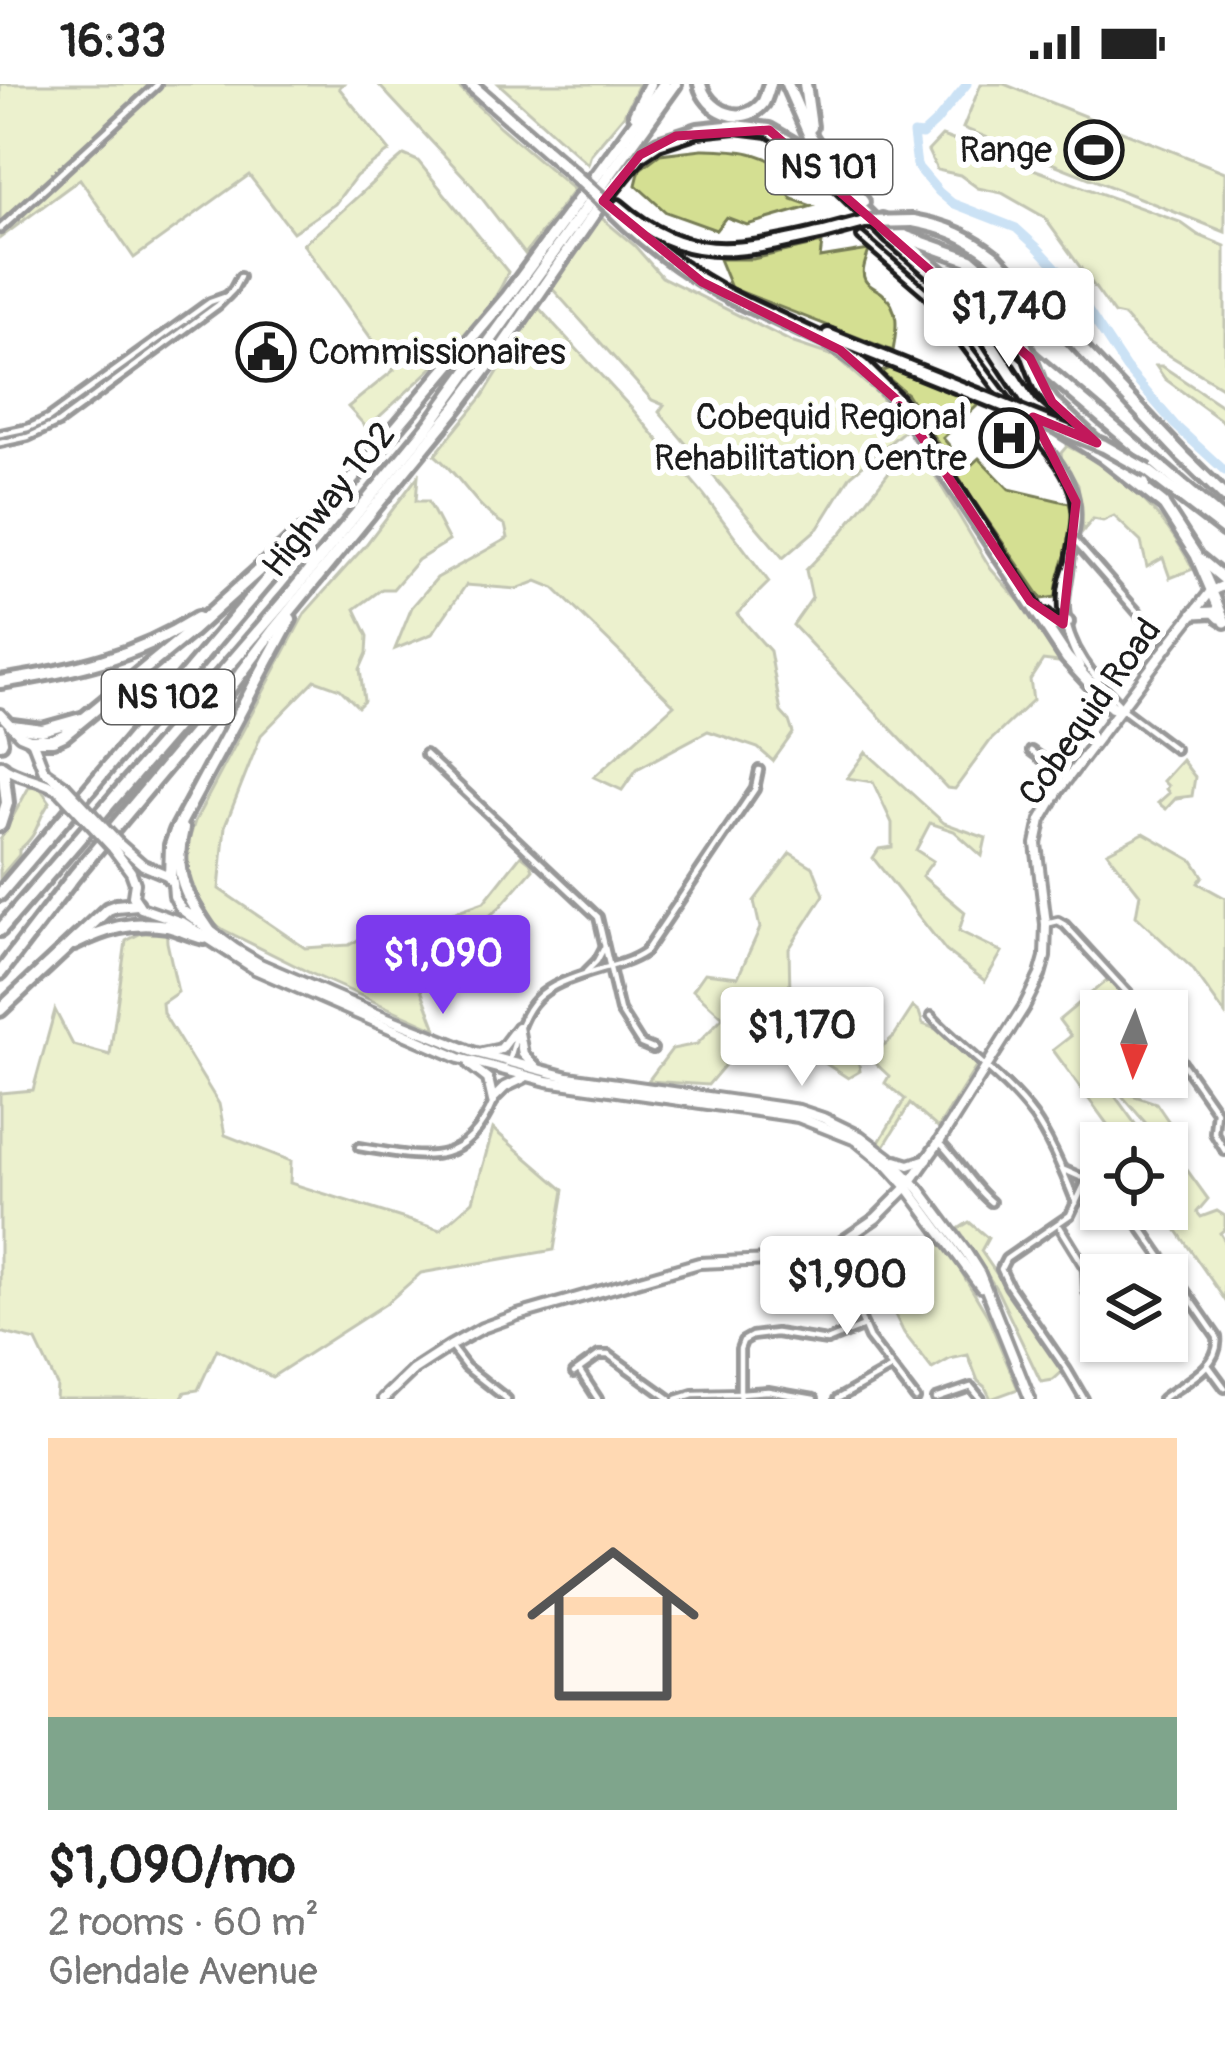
<!DOCTYPE html>
<meta charset="utf-8">
<style>
body{margin:0;font-family:Pangolin,sans-serif;background:#f2f2f2;color:#222;height:100vh;display:flex;flex-direction:column;font-size:45px;white-space:nowrap}
*{box-sizing:border-box;margin:0}
p{font-size:39px;color:#767676}
.icon{flex:none;width:66px;height:66px;fill:none;stroke:currentColor;stroke-width:2;stroke-linecap:round;stroke-linejoin:round}
.map{position:relative;height:1315px;overflow:hidden}
.side{display:flex;flex-direction:column;background:#fff;flex:1}
.side>*{flex:none}
.needle{width:78px;rotate:182deg}
.buttons{position:absolute;left:1080px;top:906px;display:grid;gap:24px}
.buttons a{display:grid;place-items:center;width:108px;height:108px;border-radius:0px;background:#fff;box-shadow:0 3px 9px #0004;font-size:60px}
.price{position:absolute;translate:-50% -102px;padding:0 27px;border-radius:12px;background:#fff;color:#222;font-size:39px;line-height:78px;filter:drop-shadow(0 3px 6px #0008)}
.price::after{content:'';position:absolute;left:50%;top:72px;width:36px;height:27px;margin-left:-18px;background:inherit;clip-path:polygon(0 0,100% 0,50% 100%)}
.price.current{background:#7c3aed;color:#fff}
ul{padding:0;list-style:none}
li{display:grid;align-content:center;gap:24px;height:636px;padding:0 48px}
li+li{border-top:3px solid #e0e0e0}
li span{display:grid;place-items:center;height:372px;border-radius:0px;color:#555}
li>.icon{margin-inline-start:auto}
span .icon{width:216px;height:216px;fill:#fffc;stroke-width:1}
li b{font-size:51px}
.status{display:flex;justify-content:space-between;align-items:center;height:84px;padding:0 60px;background:#fff;direction:ltr}
.status svg{height:33px;fill:currentColor}
.map>svg:first-child{display:block}
.green{fill:#d4df92;stroke:#787e57;stroke-width:3}
.lines{fill:none;stroke-linecap:round;stroke-linejoin:round}
.river{stroke:#8dbfe9;stroke-width:9}
.street-casing{stroke:#1c1c1c;stroke-width:14}
.secondary-casing{stroke:#1c1c1c;stroke-width:16}
.primary-casing{stroke:#1c1c1c;stroke-width:18}
.highway-casing{stroke:#1c1c1c;stroke-width:20}
.street{stroke:#fff;stroke-width:4.5}
.secondary{stroke:#fff;stroke-width:8}
.primary{stroke:#fff;stroke-width:9}
.highway{stroke:#fff;stroke-width:10}
.secondary-bridge-casing{stroke:#1c1c1c;stroke-width:16;stroke-linecap:butt}
.highway-bridge-casing{stroke:#1c1c1c;stroke-width:20;stroke-linecap:butt}
.secondary-bridge{stroke:#fff;stroke-width:8}
.highway-bridge{stroke:#fff;stroke-width:10}
.marked{fill:none;stroke:#c2185b;stroke-width:9;stroke-linejoin:round}
.labels{text-anchor:middle;dominant-baseline:central;stroke-width:12;stroke-linejoin:round;paint-order:stroke}
.shield{fill:#fff;stroke:#606060;stroke-width:3}
.shield-label{font-size:33px;font-weight:bold;fill:#1c1c1c}
.poi-label{font-size:36px;fill:#1c1c1c;stroke:#fff;text-anchor:end}
.street-label{font-size:36px;fill:#1c1c1c;stroke:#fff}
</style>
<div class="status"><b>16:33</b><svg viewBox="0 0 49 12"><path d="M0 12V9h3v3zM5 12V6h3v6zM10 12V3h3v9zM15 12V0h3v12zM26 1h20v11H26zM47 4h2v5h-2z"/></svg></div>
<div class="map">
<svg width="1225" height="1315" viewBox="0 0 1225 1315">
<rect width="100%" height="100%" fill="#fff"/>
<filter id="ink" filterUnits="userSpaceOnUse"><feTurbulence type="fractalNoise" baseFrequency=".00833" numOctaves="2"/><feDisplacementMap in="SourceGraphic" scale="24" xChannelSelector="R" yChannelSelector="G"/><feConvolveMatrix kernelMatrix="1 2 1 2 8 2 1 2 1" color-interpolation-filters="sRGB"/></filter>
<g filter="url(#ink)">
<g class="green">
<polygon points="0,0 343,0 339,4 390,67 356,92 335,120 293,148 249,91 134,174 80,95 0,154"/>
<polygon points="378,0 455,0 500,43 574,106 525,170 470,99"/>
<polygon points="499,0 639,0 624,31 591,70 588,80"/>
<polygon points="981,0 1004,0 1225,88 1225,148 963,44"/>
<polygon points="942,52 1180,138 1198,151 1225,162 1225,305 1146,257 1124,232 1114,230 1044,133 1002,109 978,104 960,91 937,86 928,67"/>
<path d="M702,65C741,66 759,66 792,89L787,108L792,115L812,122L747,141L726,133L716,146L666,128L636,101L640,85L660,70Z"/>
<path d="M404,71L418,77L508,188C488,241 409,304 367,344L348,323L394,286L303,160C339,132 369,100 404,71Z"/>
<polygon points="598,131 634,161 662,193 794,259 836,273 878,310 904,347 851,391 818,444 783,474 659,328 664,321 652,316 549,201"/>
<path d="M822,159L820,174L869,166C867,175 860,187 865,196C868,202 877,205 882,209C900,224 897,245 893,267L731,204L719,175H753Z"/>
<path d="M538,223L633,326L704,411L769,498L737,530L770,567L781,628L789,637L793,649L773,677L758,664L708,647L637,685L622,706L594,693L674,621L554,504L537,497L517,505L466,501L432,550L395,565L412,523L437,494L508,454L505,441C474,423 463,394 435,371L483,312Z"/>
<polygon points="1156,282 1162,282 1225,324 1225,339 1165,295"/>
<path d="M890,284L980,319L943,354L968,384L979,374L1009,405L1069,419C1081,453 1056,480 1056,513L1042,515L972,414L907,310L881,288Z"/>
<polygon points="909,362 919,365 991,485 1025,524 1059,578 1043,576 1030,596 1033,616 990,657 955,705 947,704 793,541 812,514 806,486 841,450"/>
<path d="M1067,362C1123,389 1165,430 1193,485L1170,494L1163,474L1147,483L1141,458L1114,432L1103,437L1093,435L1083,447L1078,401L1062,377L1061,369Z"/>
<polygon points="418,392 416,417 428,417 449,457 418,476 393,505 382,505 355,525 368,552 367,569 360,585 364,617 358,623 340,605 315,596 261,651 225,742 219,805 305,864 349,861 365,852 415,842 484,818 521,771 530,778 533,785 500,823 459,858 458,878 440,876 422,855 412,855 396,868 397,883 417,895 436,945 310,889 224,846 204,833 179,788 195,737 305,529 365,462"/>
<polygon points="866,668 944,739 986,754 982,772 954,747 930,739 916,766 933,777 922,792 965,828 959,847 1002,868 985,897 946,867 873,774 879,765 892,763 892,739 873,698 847,694"/>
<polygon points="1182,676 1195,693 1192,712 1176,714 1166,725 1158,719 1169,709 1166,705 1168,702 1163,697"/>
<path d="M38,701L50,718C35,738 41,748 19,766V771L0,793V756L29,703Z"/>
<polygon points="1144,749 1193,777 1203,792 1198,799 1225,814 1225,930 1192,884 1136,832 1140,810 1107,768"/>
<polygon points="790,769 813,783 824,811 789,865 790,909 858,974 860,987 848,994 761,938 708,1001 648,997 672,965 697,960 723,933 693,906 705,889 738,893 760,844 754,817"/>
<polygon points="166,836 167,858 178,908 162,919 163,929 219,1020 225,1051 291,1077 290,1099 440,1146 473,1117 493,1045 564,1106 554,1166 421,1189 387,1219 272,1293 217,1265 198,1306 185,1308 181,1315 56,1315 57,1301 36,1257 0,1248 0,1009 33,1006 55,926 73,961 110,971 126,857"/>
<polygon points="1108,895 1137,927 1101,927 1099,990 1149,1059 1121,1059 1053,966 1071,952 1059,936"/>
<polygon points="913,923 919,928 923,940 936,945 974,978 976,983 938,1044 910,1020 883,1064 878,1060 905,1015 885,999 889,992 870,974 894,952"/>
<polygon points="1117,1006 1156,1019 1171,1041 1169,1061 1208,1115 1197,1128 1201,1133 1217,1127 1225,1132 1225,1145 1220,1149 1225,1157 1225,1216 1162,1125 1167,1125 1167,1059 1163,1059"/>
<polygon points="969,1138 988,1154 981,1167 1063,1287 1053,1296 1041,1298 997,1206 958,1145"/>
<polygon points="943,1157 987,1231 1018,1305 991,1315 985,1303 978,1297 968,1271 950,1275 932,1285 904,1249 881,1202"/>
</g>
<g class="lines">
<polyline class="river" points="967,0 936,38 922,51 913,50 917,82 939,108 952,119 1016,144 1038,164 1067,195 1126,284 1175,341 1225,387"/>
<g class="street-casing">
<g id="street">
<polyline points="0,145 157,1"/>
<polyline points="861,153 926,209 1008,318"/>
<path d="M1019,331C1039,356 1069,383 1075,415C1080,437 1072,457 1070,479C1069,494 1064,510 1065,525C1067,563 1094,594 1119,619"/>
<polyline points="0,350 28,344 48,335 210,218 227,212"/>
<polyline points="0,359 28,353 58,339 218,221 233,206 240,193"/>
<polyline points="1075,457 1160,554"/>
<path d="M1070,479C1054,516 1063,548 1081,582"/>
<polyline points="1122,625 1175,665"/>
<polyline points="1031,667 1065,692"/>
<polyline points="425,670 598,833 620,927 641,960 653,965"/>
<polyline points="1046,840 1058,837 1065,841 1144,927"/>
<polyline points="586,888 597,877 604,864"/>
<path d="M931,932C964,967 1005,994 1034,1033C1051,1057 1065,1091 1076,1119"/>
<polyline points="1167,957 1216,1027 1214,1049 1225,1067"/>
<path d="M509,978C526,913 537,904 601,885C617,881 632,877 645,868L755,705L759,686"/>
<path d="M939,1058C959,1077 970,1101 991,1118"/>
<path d="M359,1063C422,1073 464,1088 494,1016"/>
<polyline points="1062,1085 1101,1102"/>
<path d="M1128,1125L1217,1253C1221,1283 1183,1299 1162,1315"/>
<polyline points="1060,1143 1086,1185 1101,1201"/>
<polyline points="831,1165 869,1254 916,1315"/>
<polyline points="1086,1185 1087,1208 1099,1212 1101,1209"/>
<polyline points="1167,1228 1187,1212"/>
<polyline points="1130,1260 1134,1257"/>
<polyline points="450,1262 466,1283 507,1315"/>
<polyline points="1208,1281 1225,1304"/>
<polyline points="579,1286 598,1315"/>
<polyline points="574,1289 599,1271 609,1271 670,1315"/>
<polyline points="677,1315 693,1310 740,1309 741,1315"/>
<polyline points="814,1315 768,1307 740,1309 740,1265 743,1257 752,1252 776,1249 827,1257 864,1242"/>
<polyline points="837,1315 892,1284"/>
<polyline points="936,1315 971,1303 981,1315"/>
<polyline points="1084,1315 1067,1286 1009,1202 1001,1185 1006,1175 1070,1131 1086,1097"/>
</g>
</g>
<g class="secondary-casing">
<g id="secondary">
<polyline points="0,630 20,651 32,656 44,687 64,701"/>
<polyline points="0,644 3,657"/>
<path d="M1,681C15,693 41,695 59,706"/>
<polyline points="118,759 143,781 167,791 173,799 174,812 181,825 235,865 260,880 362,924 473,968 568,993 799,1026 823,1034 860,1052 889,1074 919,1105 966,1168 980,1190 1030,1315"/>
<polyline points="113,764 131,788 135,799 133,812 141,824 184,839 255,885 459,974 547,997 798,1033 856,1056 889,1083 907,1103 981,1203"/>
<polyline points="518,943 523,970 536,983"/>
<polyline points="483,969 501,965 517,944"/>
<polyline points="470,981 488,995 493,1017"/>
<polyline points="495,1013 505,1003 524,994"/>
<polyline points="896,1077 909,1081 927,1075"/>
<polyline points="383,1315 413,1286 450,1262 482,1244 518,1231 699,1179 797,1175 831,1165 876,1134 907,1103 939,1058 1024,923 1040,891 1045,873 1046,840 1036,760 1041,736 1058,707 1157,576 1211,507 1225,501"/>
</g>
</g>
<g class="primary-casing">
<g id="primary">
<polyline points="1163,420 1196,471 1225,538"/>
<polyline points="1200,475 1225,496"/>
<polyline points="1194,529 1214,528 1220,534"/>
</g>
</g>
<g class="highway-casing">
<g id="highway">
<polyline points="470,0 571,88"/>
<path d="M700,0C706,26 742,45 763,19C766,14 768,5 770,0"/>
<polyline points="787,0 809,50 834,89"/>
<polyline points="805,0 811,43"/>
<polyline points="635,30 650,0"/>
<polyline points="834,81 863,118"/>
<path d="M618,122C688,183 742,167 824,149"/>
<path d="M611,124C652,165 696,197 749,222"/>
<polyline points="882,136 906,153 971,176 1003,203"/>
<path d="M913,137C947,143 970,153 997,175L1183,372L1225,413"/>
<polyline points="889,152 1225,438"/>
<polyline points="907,160 943,191"/>
<polyline points="748,221 832,260 862,281 898,317 1067,574 1112,623 1120,624"/>
<polyline points="962,224 982,246 1031,321 1052,340 1102,372 1163,420"/>
<polyline points="828,251 978,311"/>
<polyline points="1052,318 1094,357"/>
<polyline points="1109,368 1144,400"/>
<polyline points="1148,387 1225,446"/>
<polyline points="1045,532 1054,541 1067,538"/>
<path d="M0,598C73,587 133,574 197,534"/>
<polyline points="12,642 42,646 81,635"/>
<polyline points="32,656 53,656 64,651 191,547 300,449"/>
<polyline points="0,659 1,659"/>
<polyline points="0,741 7,719 3,684"/>
<path d="M183,745C172,790 186,813 211,849"/>
<polyline points="170,794 171,761 176,747 290,535"/>
<polyline points="0,810 508,212 664,0"/>
<polyline points="0,846 288,513 430,340 675,0"/>
<path d="M74,860C104,845 133,836 167,842C180,845 191,851 204,854"/>
<polyline points="0,889 75,791 215,624 273,547 456,324 499,267 604,115 640,71 658,59 698,46 736,42 769,46 800,64 891,154"/>
<polyline points="0,926 108,825 116,822 137,820"/>
</g>
</g>
<use href="#street" class="street"/>
<use href="#secondary" class="secondary"/>
<use href="#primary" class="primary"/>
<use href="#highway" class="highway"/>
<g class="secondary-bridge-casing">
<g id="secondary-bridge">
<polyline points="64,701 118,759"/>
<polyline points="59,706 113,764"/>
</g>
</g>
<g class="highway-bridge-casing">
<g id="highway-bridge">
<polyline points="571,88 611,124"/>
<polyline points="824,149 865,138 913,137"/>
<polyline points="1003,203 1040,301 1052,318"/>
<polyline points="978,311 1104,362 1148,387"/>
</g>
</g>
<use href="#secondary-bridge" class="secondary-bridge"/>
<use href="#highway-bridge" class="highway-bridge"/>
</g>
</g>
<path d="M0 0H1225V1315H0ZM769,46L1030,274L1052,318L1097,359L1033,333L1076,418L1063,540L1030,517L898,317L840,266L702,198L603,117L640,71L676,52Z" fill="#fff" fill-opacity=".55" fill-rule="evenodd"/>
<path class="marked" d="M769,46L1030,274L1052,318L1097,359L1033,333L1076,418L1063,540L1030,517L898,317L840,266L702,198L603,117L640,71L676,52Z"/>
<defs>
<g id="stadium-ring" transform="scale(3)"><circle r="9.5" fill="#fff" stroke="#1c1c1c" stroke-width="1.5"/><path d="M0-5a6.5 5 0 1 0 0 10a6.5 5 0 1 0 0-10ZM-3.5-1.8h7v3.6h-7Z" fill="#1c1c1c"/></g>
<g id="civic-ring" transform="scale(3)"><circle r="9.5" fill="#fff" stroke="#1c1c1c" stroke-width="1.5"/><path d="M-.6-6.5H3V-4.5H.6V-3L4-1V1h2V6H-6V1h2V-1L-.6-3ZM-1.2 2.5V6h2.4V2.5Z" fill="#1c1c1c"/></g>
<g id="hospital-ring" transform="scale(3)"><circle r="9.5" fill="#fff" stroke="#1c1c1c" stroke-width="1.5"/><path d="M-5-5h3v3.5h4V-5h3V5h-3V1.5h-4V5h-3Z" fill="#1c1c1c"/></g>
</defs>
<g fill-rule="evenodd">
<use href="#stadium-ring" x="1094" y="66"/>
<use href="#civic-ring" x="266" y="268"/>
<use href="#hospital-ring" x="1009" y="354"/>
</g>
<g class="labels">
<g class="shield">
<rect x="766" y="56" width="126" height="54" rx="9"/>
<rect x="102" y="586" width="132" height="54" rx="9"/>
</g>
<g class="shield-label">
<text x="829" y="83">NS 101</text>
<text x="168" y="613">NS 102</text>
</g>
<g class="poi-label">
<text x="1052" y="66">Range</text>
<text x="308" y="268" text-anchor="start">Commissionaires</text>
<text x="967" y="333">Cobequid Regional<tspan x="967" dy="41">Rehabilitation Centre</tspan></text>
</g>
<g class="street-label">
<text transform="translate(329 416) rotate(-51)">Highway 102</text>
<text transform="translate(1090 628) rotate(-55)">Cobequid Road</text>
</g>
</g>
</svg>
<div class="buttons">
<a><svg class="needle" viewBox="-14 -14 28 28"><path d="M0-13l5 13h-10z" fill="#e53935"/><path d="M0 13l5-13h-10z" fill="#767676"/></svg></a>
<a><svg class="icon" aria-label="locate" viewBox="0 0 24 24"><circle cx="12" cy="12" r="6"/><path d="M12 2v4M12 18v4M2 12h4M18 12h4"/></svg></a>
<a><svg class="icon" aria-label="layers" viewBox="0 0 24 24"><path d="M12 4l9 5-9 5-9-5zM3 14l9 5 9-5"/></svg></a>
</div>
<b class="price" style="left:1009px;top:286px">$1,740</b>
<b class="price current" style="left:443px;top:933px">$1,090</b>
<b class="price" style="left:802px;top:1005px">$1,170</b>
<b class="price" style="left:847px;top:1254px">$1,900</b>
</div>
<section class="side">
<ul>
<li><span style="background:linear-gradient(#ffd9b3 75%,#7fa58c 0)"><svg class="icon" aria-label="home" viewBox="0 0 24 24"><path d="M3 11l9-7 9 7M6 9v11h12V9"/></svg></span><div><b>$1,090/mo</b><p>2 rooms · 60 m²</p><p>Glendale Avenue</p></div></li>
</ul>
</section>
